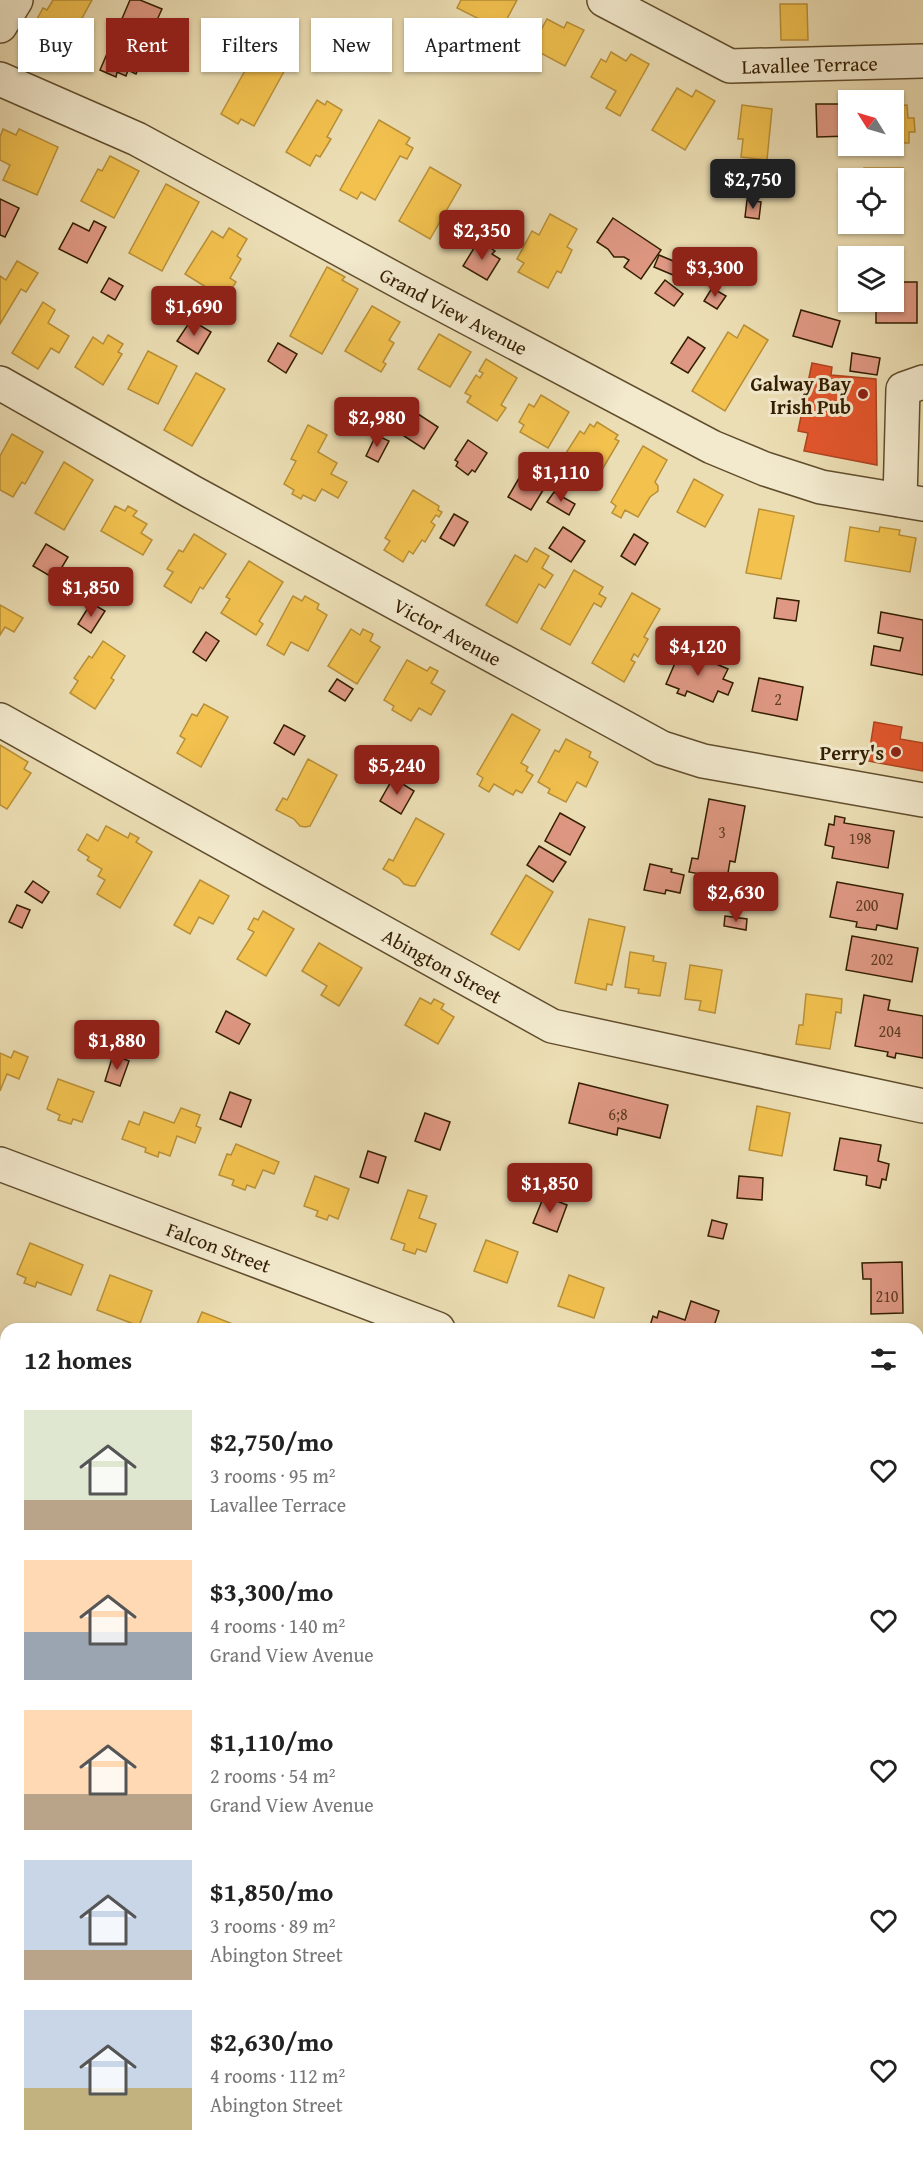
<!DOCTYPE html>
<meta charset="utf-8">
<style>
body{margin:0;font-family:"Gentium Book Plus",serif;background:#f6f6f6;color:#222;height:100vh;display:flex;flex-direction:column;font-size:22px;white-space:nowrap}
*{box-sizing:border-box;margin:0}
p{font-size:20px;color:#767676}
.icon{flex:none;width:33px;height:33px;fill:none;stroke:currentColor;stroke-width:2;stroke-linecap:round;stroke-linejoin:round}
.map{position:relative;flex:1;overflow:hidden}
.drawer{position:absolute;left:0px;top:1323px;width:924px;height:834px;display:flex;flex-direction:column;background:#fff;border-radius:18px 18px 0 0;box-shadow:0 2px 4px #0004}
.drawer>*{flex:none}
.guide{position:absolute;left:18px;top:18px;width:600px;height:54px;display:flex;gap:12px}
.needle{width:39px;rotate:307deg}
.fabs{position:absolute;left:838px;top:90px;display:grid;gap:12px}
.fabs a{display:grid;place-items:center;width:66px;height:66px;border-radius:0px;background:#fff;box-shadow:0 2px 4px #0004;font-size:30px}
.price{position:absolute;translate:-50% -51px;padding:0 14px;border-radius:6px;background:#8f2418;color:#fff;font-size:20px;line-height:39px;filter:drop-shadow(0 2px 3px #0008)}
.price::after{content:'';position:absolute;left:50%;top:36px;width:18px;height:14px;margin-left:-9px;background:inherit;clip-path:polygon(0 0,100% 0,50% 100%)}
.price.on{background:#222;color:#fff}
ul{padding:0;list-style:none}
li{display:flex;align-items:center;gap:18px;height:150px;padding:0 24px}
li span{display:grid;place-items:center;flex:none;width:168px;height:120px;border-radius:0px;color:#555}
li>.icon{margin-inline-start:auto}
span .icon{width:72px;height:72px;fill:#fffc;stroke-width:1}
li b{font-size:26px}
h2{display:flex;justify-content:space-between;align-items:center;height:72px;padding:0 24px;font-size:26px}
.pill{padding:0 21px;border-radius:0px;background:#fff;box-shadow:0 2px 4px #0004;font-size:21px;line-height:54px}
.pill.on{background:#8f2418;color:#fff}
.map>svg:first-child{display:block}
.green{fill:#b2c292;stroke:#727049;stroke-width:1.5}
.homes{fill:#f2c14e;stroke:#b99037;stroke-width:1.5}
.shops{fill:#e4572e;stroke:#af4620;stroke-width:1.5}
.building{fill:#df9883;stroke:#331e00;stroke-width:1.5}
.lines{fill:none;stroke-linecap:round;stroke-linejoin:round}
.minor-casing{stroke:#614e2d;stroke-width:36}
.path{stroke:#331e00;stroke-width:4;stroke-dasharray:1.5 3;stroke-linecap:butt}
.minor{stroke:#f3eace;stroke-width:33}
.poi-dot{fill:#8f2418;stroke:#f3eace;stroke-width:2}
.labels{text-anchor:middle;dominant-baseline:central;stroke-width:6;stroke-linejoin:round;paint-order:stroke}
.number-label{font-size:16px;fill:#5e3c21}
.street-label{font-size:20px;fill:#331e00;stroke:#f3eace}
.poi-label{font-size:20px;font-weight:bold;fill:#331e00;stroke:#f3eace;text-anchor:end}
</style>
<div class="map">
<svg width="923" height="2157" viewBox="0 0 923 2157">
<rect width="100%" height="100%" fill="#ecdeb4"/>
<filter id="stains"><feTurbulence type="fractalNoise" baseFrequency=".00333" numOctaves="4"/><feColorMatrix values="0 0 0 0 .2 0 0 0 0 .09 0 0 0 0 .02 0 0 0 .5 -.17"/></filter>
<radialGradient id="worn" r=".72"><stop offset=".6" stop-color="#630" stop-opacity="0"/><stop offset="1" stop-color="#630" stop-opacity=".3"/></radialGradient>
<g class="green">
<polygon points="923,1965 923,2006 918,2059 918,1968"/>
<polygon points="550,2151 909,2151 909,2157 538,2157"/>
</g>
<g class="homes">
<polygon points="53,0 92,0 65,49 35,33 41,22 37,19 43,8 47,10"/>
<polygon points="461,0 517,0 501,30 457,8"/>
<polygon points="780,4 807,4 808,40 781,40"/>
<polygon points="547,19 564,28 567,22 584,30 565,66 518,41 528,21 542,28"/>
<polygon points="257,49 287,66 254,126 241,119 238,124 221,114"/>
<polygon points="611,52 626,61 631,54 649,64 620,116 606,108 616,91 591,77 601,59 606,62"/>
<polygon points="677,88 692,97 696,90 715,101 685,150 652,130"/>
<polygon points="317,100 325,105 327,101 342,110 327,137 331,139 320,157 316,155 310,166 286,152"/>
<polygon points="742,105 772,109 767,160 741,157 743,139 738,139"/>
<polygon points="907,105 908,118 914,118 915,132 909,132 909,143 894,143 894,106"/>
<polygon points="379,120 410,138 406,144 413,148 407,159 400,156 375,200 361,192 357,199 340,190"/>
<polygon points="3,129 16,135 19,129 58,147 37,195 3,180 10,165 0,160 0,137"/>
<polygon points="110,156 139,171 114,218 81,201 98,169 102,171"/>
<polygon points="430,167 461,185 430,239 399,221"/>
<polygon points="864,168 903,168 903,209 894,209 894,178 864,178"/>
<polygon points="166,184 199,202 162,271 129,253"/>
<polygon points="550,214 577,229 567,247 572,250 561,273 557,271 548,288 518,272 524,263 517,259 532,231 539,235"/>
<polygon points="229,228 247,239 237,256 241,259 230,278 236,282 225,299 185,274 212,231 223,238"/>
<polygon points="17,261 38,273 26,292 21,289 0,324 0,276 6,280"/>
<polygon points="327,267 345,277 342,280 358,289 322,354 290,336"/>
<polygon points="43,302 55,310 48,323 69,336 59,353 51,348 38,369 12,353"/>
<polygon points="372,306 400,322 389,340 394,343 383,362 386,364 381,372 345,351"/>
<polygon points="744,325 768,340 725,411 692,391 728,332 737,338"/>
<polygon points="439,334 471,352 450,387 418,369"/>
<polygon points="108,335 123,344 118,352 122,354 103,385 75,367 93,337 103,344"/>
<polygon points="148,351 177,366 158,404 128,389"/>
<polygon points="486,359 517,378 501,405 506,408 497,421 467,402 471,396 465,393 476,375 480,378 483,373 479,371"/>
<polygon points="196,373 225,389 192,446 164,430"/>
<polygon points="541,395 569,412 548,448 520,432 524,425 519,422 529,404 534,407"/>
<polygon points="597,422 618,435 615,439 619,441 590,490 562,473 571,456 566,453 580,431 584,434 590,424 594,427"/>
<polygon points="308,425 327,435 318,452 337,463 331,474 347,482 338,498 322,489 315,501 303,495 301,499 292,494 294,490 284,484 296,461 291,459"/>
<polygon points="12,434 43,452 25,484 22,482 13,497 0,490 0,456"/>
<polygon points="643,446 667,460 655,482 658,486 658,491 650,497 638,517 625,510 621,518 612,513 616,506 611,502"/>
<polygon points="64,462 93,480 64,530 35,513"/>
<polygon points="694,479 723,495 705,527 677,512"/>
<polygon points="413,490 439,506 438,510 442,512 439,517 436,515 431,522 435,525 425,542 422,540 413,554 409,551 403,562 384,550 390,541 385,538"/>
<polygon points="115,506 125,511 128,506 137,511 133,516 147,524 141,533 152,540 143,555 101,531"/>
<polygon points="759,509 794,516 781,579 746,573"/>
<polygon points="850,527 879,532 880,527 900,530 899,535 916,538 910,572 845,561"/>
<polygon points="194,534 226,554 203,589 200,587 191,603 164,586 173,572 167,569 179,550 183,552"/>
<polygon points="535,548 549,556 542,568 553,575 545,588 539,584 517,623 486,605 515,555 527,562"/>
<polygon points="249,561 283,582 259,621 263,624 256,635 221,613 230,599 226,597"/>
<polygon points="574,570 603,587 599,594 606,598 601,607 594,603 570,645 541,629"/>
<polygon points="632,593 660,609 644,637 648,639 638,657 634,654 631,660 635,662 624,682 592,663"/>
<polygon points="293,596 302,601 305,596 319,604 317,609 327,615 308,651 291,642 284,655 267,645"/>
<polygon points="0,605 23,618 14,632 5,627 0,635"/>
<polygon points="351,629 360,635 363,629 373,634 370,641 380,647 357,684 328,666"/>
<polygon points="103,641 125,656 111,678 114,680 95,709 70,693 78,681 74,678 89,656 92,658"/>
<polygon points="407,660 427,671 430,667 438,671 431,683 445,691 431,715 419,708 411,721 392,710 394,706 384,700"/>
<polygon points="204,704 228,717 201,767 177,753 185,739 180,736 192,714 197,716"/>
<polygon points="512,714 540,730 521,763 528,767 526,771 533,775 522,793 516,790 513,795 494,784 489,792 479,786 483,778 477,774"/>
<polygon points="566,739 591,752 589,757 598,762 586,787 577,782 566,802 548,793 550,789 538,782 555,750 559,752"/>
<polygon points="0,745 28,762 24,769 31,773 7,809 0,805"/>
<polygon points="308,759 337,775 310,826 305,827 300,826 294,819 276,810 283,798 287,800"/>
<polygon points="416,818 444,834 415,886 411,886 404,884 399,878 383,869 389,859 393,861"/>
<polygon points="106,826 128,838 130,833 139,838 136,842 152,852 120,908 97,894 105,880 98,876 102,869 87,860 89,857 78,850 87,834 98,841"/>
<polygon points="526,875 553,892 519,950 491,934"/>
<polygon points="200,880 229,896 213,924 199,917 190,934 174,925"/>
<polygon points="263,911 294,929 266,976 237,959 254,932 248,929 254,918 258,920"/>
<polygon points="589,919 625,927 612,985 607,984 606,990 575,983"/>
<polygon points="319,943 362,968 339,1006 321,995 327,986 302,971"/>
<polygon points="630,952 654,956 653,961 666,963 660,996 638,993 639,989 625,987"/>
<polygon points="690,965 722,970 715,1013 699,1010 701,1001 685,999"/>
<polygon points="806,994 842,999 841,1013 836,1012 830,1049 796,1044 799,1025 803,1025"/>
<polygon points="420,998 431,1004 434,999 444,1004 441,1009 454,1017 438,1044 405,1025"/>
<polygon points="14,1051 28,1057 19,1079 7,1074 0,1091 0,1053 11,1058"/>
<polygon points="58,1079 94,1092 82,1122 73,1119 71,1124 58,1120 60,1115 47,1109"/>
<polygon points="757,1106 790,1113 782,1156 749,1150"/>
<polygon points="181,1108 200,1115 196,1126 201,1128 195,1143 177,1136 170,1156 159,1152 158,1157 145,1152 146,1148 122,1139 129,1121 139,1125 144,1112 174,1123"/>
<polygon points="236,1144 279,1162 274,1174 263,1170 255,1188 247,1185 245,1190 232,1185 234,1180 219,1175 227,1154 231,1155"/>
<polygon points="315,1176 349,1189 338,1219 329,1215 327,1220 316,1216 318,1211 304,1206"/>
<polygon points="408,1190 427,1196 419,1218 436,1224 426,1252 417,1249 415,1254 403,1250 405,1244 391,1239"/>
<polygon points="486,1240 518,1252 507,1283 474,1271"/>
<polygon points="30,1243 83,1265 71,1295 37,1282 35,1287 24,1283 26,1278 17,1274"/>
<polygon points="110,1275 152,1291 139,1326 97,1310"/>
<polygon points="569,1275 604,1288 594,1318 558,1306"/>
<polygon points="202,1312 243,1328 242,1329 195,1329"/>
<polygon points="0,1954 6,1956 5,1993 0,1991"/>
<polygon points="292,2151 335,2151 338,2157 295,2157"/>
</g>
<g class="shops">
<polygon points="812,363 832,367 831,375 876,379 877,465 804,451 808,433 798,431"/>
<polygon points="874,722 902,727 900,739 923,743 923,771 868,761"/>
</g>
<g class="building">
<polygon points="130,0 140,0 162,9 152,31 159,34 148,60 143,58 136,74 128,70 126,76 117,72 116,77 100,70"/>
<polygon points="816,104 849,104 849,136 817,137"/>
<polygon points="0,199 19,208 5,237 0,235"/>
<polygon points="747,200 761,202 759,219 745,217"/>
<polygon points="613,218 661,250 641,279 624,267 629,260 624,257 614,257 608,249 597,242"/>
<polygon points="94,221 106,227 87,263 59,249 73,223 89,231"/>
<polygon points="479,240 495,251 492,254 500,259 487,280 463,266"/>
<polygon points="659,255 690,268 685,280 654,267"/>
<polygon points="109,278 123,286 115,300 101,292"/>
<polygon points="665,280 683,294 674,306 655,293"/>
<polygon points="894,282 917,282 917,323 876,323 876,302 894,302"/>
<polygon points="712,288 726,296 717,309 704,301"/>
<polygon points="801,310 840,321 832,347 793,336"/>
<polygon points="191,320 211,332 198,354 177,341"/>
<polygon points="688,337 705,348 688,373 671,363"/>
<polygon points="278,343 297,354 286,373 268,361"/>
<polygon points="852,353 880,358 877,375 850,371"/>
<polygon points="415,412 438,427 424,449 401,434"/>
<polygon points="376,435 389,441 378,462 366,456"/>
<polygon points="468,440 487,453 475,472 472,470 468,475 456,466 458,462 455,460"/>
<polygon points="522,473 545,487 531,510 508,497"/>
<polygon points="554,492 575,504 569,515 547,502"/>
<polygon points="454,514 468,522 454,546 440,538"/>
<polygon points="563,527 585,541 571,562 549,548"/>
<polygon points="634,534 648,543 635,565 621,556"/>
<polygon points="46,544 68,557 55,579 33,566"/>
<polygon points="777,598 799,601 796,621 774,618"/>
<polygon points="91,603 105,611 91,633 78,624"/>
<polygon points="881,612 923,620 923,675 871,665 874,646 900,651 903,638 878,633"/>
<polygon points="206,632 219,641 206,661 193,652"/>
<polygon points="681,649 728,669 723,679 733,683 728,695 718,691 713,702 687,691 685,696 677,693 679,689 666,684"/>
<polygon points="759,678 803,687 797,720 752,711"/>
<polygon points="337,679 353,689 345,701 329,691"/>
<polygon points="284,725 305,736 294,755 274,743"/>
<polygon points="393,778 414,791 401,814 380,801"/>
<polygon points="709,799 745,806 735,862 730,861 727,879 689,872 692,858 698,859"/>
<polygon points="560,813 585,827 570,855 545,841"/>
<polygon points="835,816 845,818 844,823 894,831 888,868 832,858 834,847 825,845 829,824 834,825"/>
<polygon points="539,846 566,862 553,882 527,865"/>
<polygon points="650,864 672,869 671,872 684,875 680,893 666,890 665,894 644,890"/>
<polygon points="33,881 49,892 42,903 25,892"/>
<polygon points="837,882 903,894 897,929 877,925 876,930 856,927 857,922 830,917"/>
<polygon points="17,905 30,910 22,928 9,922"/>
<polygon points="725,916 747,919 746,930 724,926"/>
<polygon points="852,936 918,948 912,982 846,970"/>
<polygon points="864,995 890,1000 888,1010 923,1016 923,1058 896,1053 895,1058 887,1056 888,1052 855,1046"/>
<polygon points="226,1011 250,1024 239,1044 216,1032"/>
<polygon points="113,1055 129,1061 120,1086 105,1081"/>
<polygon points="579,1083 668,1105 660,1138 618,1128 617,1135 569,1123"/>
<polygon points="230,1092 251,1100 241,1127 220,1119"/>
<polygon points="425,1113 450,1122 440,1150 415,1141"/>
<polygon points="840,1138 881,1145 878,1161 889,1164 886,1180 882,1179 880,1188 866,1185 867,1176 834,1170"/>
<polygon points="368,1151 386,1157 378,1183 360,1177"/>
<polygon points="739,1176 763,1178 762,1200 737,1198"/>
<polygon points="544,1196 567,1205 557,1232 533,1223"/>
<polygon points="712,1220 727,1224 723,1239 708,1236"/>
<polygon points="902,1262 903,1313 871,1314 871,1279 863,1279 862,1263"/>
<polygon points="691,1301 719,1311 713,1329 649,1329 653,1316 657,1318 659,1311 685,1320"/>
</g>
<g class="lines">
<g class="minor-casing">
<g id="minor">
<path id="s1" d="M604,0L730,66L923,61"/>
<polyline points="0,26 16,0"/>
<path id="s2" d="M0,79L137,139L415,290L712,447L765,469L821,487L923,504"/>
<path id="s3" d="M0,383L192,492L662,748L703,761L923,800"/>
<polyline points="900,500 903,389 923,382"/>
<path id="s4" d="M0,720L552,1026L923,1106"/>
<path id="s5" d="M0,1164L438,1329"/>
<polyline points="918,1454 923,1454"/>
<polyline points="0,1557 6,1559"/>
<polyline points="918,1613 923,1609"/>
<polyline points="918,1843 923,1842"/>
<polyline points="0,1904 6,1907"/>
<polyline points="918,2119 923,2119"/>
<polyline points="856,2151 856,2157"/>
<polyline points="172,2157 187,2151"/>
<polyline points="695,2157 703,2151"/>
<polyline points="816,2157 824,2151"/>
</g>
</g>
<g class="path">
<polyline points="647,2151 657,2157"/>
<polyline points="634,2157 644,2151"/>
</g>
<use href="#minor" class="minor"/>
</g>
<g class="poi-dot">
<circle cx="863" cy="394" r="6"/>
<circle cx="896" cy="752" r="6"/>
</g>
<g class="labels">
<g class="number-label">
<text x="778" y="699">2</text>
<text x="722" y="832">3</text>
<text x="860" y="838">198</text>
<text x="867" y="905">200</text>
<text x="882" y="959">202</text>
<text x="890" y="1031">204</text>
<text x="618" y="1114">6;8</text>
<text x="887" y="1296">210</text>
</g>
<g class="street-label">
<text stroke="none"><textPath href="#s1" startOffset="222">Lavallee Terrace</textPath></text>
<text stroke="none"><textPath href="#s2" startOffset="510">Grand View Avenue</textPath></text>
<text stroke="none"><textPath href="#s3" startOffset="512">Victor Avenue</textPath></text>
<text stroke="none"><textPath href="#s4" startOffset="506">Abington Street</textPath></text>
<text stroke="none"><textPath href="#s5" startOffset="234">Falcon Street</textPath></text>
</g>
<g class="poi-label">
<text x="851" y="383">Galway Bay<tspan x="851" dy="23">Irish Pub</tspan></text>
<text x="884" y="752">Perry's</text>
</g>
</g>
<rect width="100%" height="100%" filter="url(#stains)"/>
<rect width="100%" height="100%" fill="url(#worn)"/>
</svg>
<div class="fabs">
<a><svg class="needle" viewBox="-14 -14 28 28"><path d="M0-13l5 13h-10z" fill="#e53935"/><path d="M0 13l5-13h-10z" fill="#767676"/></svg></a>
<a><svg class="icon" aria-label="locate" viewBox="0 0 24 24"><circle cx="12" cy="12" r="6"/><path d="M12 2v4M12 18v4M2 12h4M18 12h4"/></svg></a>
<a><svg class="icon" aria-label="layers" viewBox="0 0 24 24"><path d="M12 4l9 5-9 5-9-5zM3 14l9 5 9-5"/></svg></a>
</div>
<b class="price on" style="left:753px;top:210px">$2,750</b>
<b class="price" style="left:482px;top:261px">$2,350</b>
<b class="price" style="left:715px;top:298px">$3,300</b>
<b class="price" style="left:194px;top:337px">$1,690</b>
<b class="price" style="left:377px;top:448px">$2,980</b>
<b class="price" style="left:561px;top:503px">$1,110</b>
<b class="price" style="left:91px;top:618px">$1,850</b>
<b class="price" style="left:698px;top:677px">$4,120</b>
<b class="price" style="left:397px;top:796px">$5,240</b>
<b class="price" style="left:736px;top:923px">$2,630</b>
<b class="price" style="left:117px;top:1071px">$1,880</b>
<b class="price" style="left:550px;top:1214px">$1,850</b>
<div class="guide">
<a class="pill">Buy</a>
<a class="pill on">Rent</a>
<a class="pill">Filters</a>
<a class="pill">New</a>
<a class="pill">Apartment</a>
</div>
<section class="drawer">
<h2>12 homes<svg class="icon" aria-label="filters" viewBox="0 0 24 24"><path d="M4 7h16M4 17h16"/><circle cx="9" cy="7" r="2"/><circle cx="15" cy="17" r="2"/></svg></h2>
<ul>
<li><span style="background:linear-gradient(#dfe7d0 75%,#b9a48a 0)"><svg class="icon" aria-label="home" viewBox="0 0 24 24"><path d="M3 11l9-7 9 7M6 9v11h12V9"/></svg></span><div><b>$2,750/mo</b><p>3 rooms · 95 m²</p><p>Lavallee Terrace</p></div><svg class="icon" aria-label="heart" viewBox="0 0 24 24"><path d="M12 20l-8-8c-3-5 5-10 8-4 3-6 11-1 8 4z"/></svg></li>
<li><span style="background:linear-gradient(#ffd9b3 60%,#9aa5b1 0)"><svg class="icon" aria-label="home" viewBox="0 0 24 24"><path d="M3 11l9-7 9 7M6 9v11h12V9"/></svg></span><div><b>$3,300/mo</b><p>4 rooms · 140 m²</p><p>Grand View Avenue</p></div><svg class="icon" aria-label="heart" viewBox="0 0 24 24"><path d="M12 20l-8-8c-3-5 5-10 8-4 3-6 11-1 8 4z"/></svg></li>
<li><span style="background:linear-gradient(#ffd9b3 70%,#b9a48a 0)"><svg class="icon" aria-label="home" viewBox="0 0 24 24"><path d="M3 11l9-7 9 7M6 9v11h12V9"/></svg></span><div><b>$1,110/mo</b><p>2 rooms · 54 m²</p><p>Grand View Avenue</p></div><svg class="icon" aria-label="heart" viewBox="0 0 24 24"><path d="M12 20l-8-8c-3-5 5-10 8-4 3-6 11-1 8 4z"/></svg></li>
<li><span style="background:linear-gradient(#c9d6e8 75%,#b9a48a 0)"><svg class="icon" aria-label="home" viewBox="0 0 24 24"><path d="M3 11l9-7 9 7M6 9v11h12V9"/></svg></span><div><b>$1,850/mo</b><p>3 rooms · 89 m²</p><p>Abington Street</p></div><svg class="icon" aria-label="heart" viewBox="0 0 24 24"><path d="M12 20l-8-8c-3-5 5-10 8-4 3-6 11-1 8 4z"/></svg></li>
<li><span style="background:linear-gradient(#c9d6e8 65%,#c2b280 0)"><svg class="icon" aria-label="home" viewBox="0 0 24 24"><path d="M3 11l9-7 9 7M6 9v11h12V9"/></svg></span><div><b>$2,630/mo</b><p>4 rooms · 112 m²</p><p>Abington Street</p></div><svg class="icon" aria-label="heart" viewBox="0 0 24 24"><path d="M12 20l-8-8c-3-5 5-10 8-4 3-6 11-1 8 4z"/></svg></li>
</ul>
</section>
</div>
